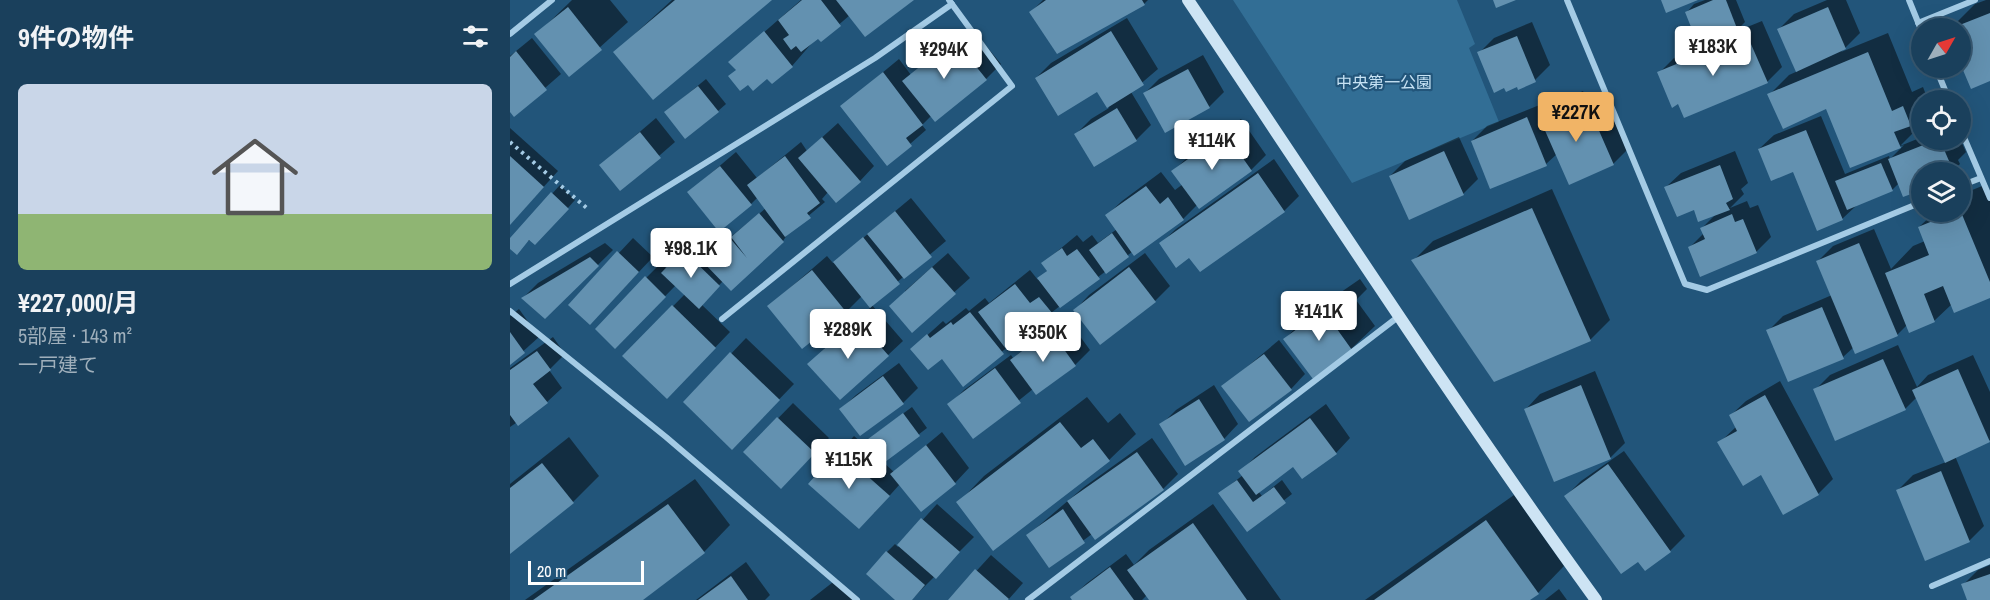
<!DOCTYPE html>
<html lang="ja">
<meta charset="utf-8">
<style>
body{margin:0;font-family:"Archivo Narrow","Noto Sans JP",sans-serif;background:#234762;color:#f1f3f6;height:100vh;display:flex;flex-direction:column;font-size:22px;white-space:nowrap}
*{box-sizing:border-box;margin:0}
p{font-size:20px;color:#9fafbb}
.icon{flex:none;width:33px;height:33px;fill:none;stroke:currentColor;stroke-width:2;stroke-linecap:round;stroke-linejoin:round}
.map{position:relative;flex:1;overflow:hidden}
.details{display:flex;flex-direction:column;background:#1a405c;width:510px}
.details>*{flex:none}
.needle{width:39px;rotate:51deg}
.tools{position:absolute;left:1401px;top:18px;display:grid;gap:12px}
.tools a{display:grid;place-items:center;width:60px;height:60px;border-radius:50%;background:#1a405c;box-shadow:0 6px 24px #0002,0 0 0 2px #385972;font-size:30px}
.scale{position:absolute;left:18px;bottom:15px;width:116px;box-sizing:border-box;padding-left:6px;border:3px solid #fff;border-top:0;font-size:16px;line-height:21px;white-space:nowrap;color:#fff;-webkit-text-stroke:4px #22557a;paint-order:stroke}
.price{position:absolute;translate:-50% -51px;padding:0 14px;border-radius:6px;background:#fff;color:#222;font-size:20px;line-height:39px;filter:drop-shadow(0 2px 3px #0008)}
.price::after{content:'';position:absolute;left:50%;top:36px;width:18px;height:14px;margin-left:-9px;background:inherit;clip-path:polygon(0 0,100% 0,50% 100%)}
.price.selected{background:#f1b466;color:#111}
ul{padding:0;list-style:none}
li{display:grid;align-content:center;gap:12px;height:318px;padding:0 18px}
li+li{border-top:2px solid #385972}
li span{display:grid;place-items:center;height:186px;border-radius:9px;color:#555}
li>.icon{margin-inline-start:auto}
span .icon{width:108px;height:108px;fill:#fffc;stroke-width:1}
li b{font-size:26px}
h2{display:flex;justify-content:space-between;align-items:center;height:72px;padding:0 18px;font-size:26px}
main{display:flex;flex:1;min-height:0}
.map>svg:first-child{display:block}
.green{fill:#326e95}
.shadow{fill:#0007}
.building{fill:#6391b0}
.lines{fill:none;stroke-linecap:round;stroke-linejoin:round}
.path{stroke:#a4cbe5;stroke-width:4;stroke-dasharray:3 4.5;stroke-linecap:butt}
.street{stroke:#a4cbe5;stroke-width:6}
.secondary{stroke:#cde4f4;stroke-width:12}
.labels{text-anchor:middle;dominant-baseline:central;stroke-width:4.5;stroke-linejoin:round;paint-order:stroke}
.park-label{font-size:16px;fill:#c6e2f4;stroke:#22557a}
</style>
<main>
<section class="details">
<h2>9件の物件<svg class="icon" aria-label="filters" viewBox="0 0 24 24"><path d="M4 7h16M4 17h16"/><circle cx="9" cy="7" r="2"/><circle cx="15" cy="17" r="2"/></svg></h2>
<ul>
<li><span style="background:linear-gradient(#c9d6e8 70%,#8fb573 0)"><svg class="icon" aria-label="home" viewBox="0 0 24 24"><path d="M3 11l9-7 9 7M6 9v11h12V9"/></svg></span><div><b>¥227,000/月</b><p>5部屋 · 143 m²</p><p>一戸建て</p></div></li>
</ul>
</section>
<div class="map">
<svg width="1480" height="600" viewBox="0 0 1480 600">
<rect width="100%" height="100%" fill="#22557a"/>
<polygon class="green" points="723,0 947,0 965,44 959,48 989,122 842,183"/>
<g class="shadow">
<polygon points="62,0 100,0 118,22 59,75 26,35"/>
<polygon points="162,0 259,0 105,52"/>
<polygon points="291,0 402,0 340,15 311,40 308,36 282,66 262,82 257,77 227,70 220,62"/>
<polygon points="533,0 638,0 634,4 521,12"/>
<polygon points="1195,0 1226,0 1235,22 1225,32 1252,21 1272,67 1257,82 1169,102 1149,73 1164,58 1190,47 1177,12 1184,4"/>
<polygon points="1317,0 1336,0 1350,33 1331,52 1378,33 1402,92 1413,87 1418,100 1412,100 1412,112 1406,118 1410,126 1390,146 1412,137 1450,139 1456,152 1448,160 1450,164 1441,172 1412,172 1389,183 1382,190 1347,205 1332,219 1283,170 1249,149 1264,135 1311,116 1335,174 1379,156 1380,159 1394,145 1341,166 1317,107 1259,95 1279,75 1288,71 1269,29 1284,14"/>
<polygon points="1476,0 1480,0 1480,79 1462,87 1450,28 1441,28 1465,4"/>
<polygon points="617,18 648,69 621,92 641,125 626,140 566,134 581,119 599,108 587,90 526,78 541,63"/>
<polygon points="1022,22 1040,65 1025,80 969,53 984,38"/>
<polygon points="460,26 491,64 476,79 422,115 412,125 416,130 377,164 332,106 389,59 401,75"/>
<polygon points="22,38 51,74 4,115 0,110 0,56"/>
<polygon points="693,55 714,92 699,107 634,94 649,79"/>
<polygon points="196,79 216,104 208,111 156,112"/>
<polygon points="1073,91 1079,103 1095,96 1118,149 1103,164 1047,154 1036,164 962,141 977,126 1032,104 1036,112 1045,103"/>
<polygon points="146,118 165,142 111,189 91,165"/>
<polygon points="731,119 756,155 741,170 689,207 687,205 673,219 624,254 622,252 596,271 508,338 453,385 432,357 402,349 433,321 436,324 456,308 459,311 475,298 479,303 520,270 528,280 538,270 533,263 567,235 573,242 582,235 588,243 607,229 597,215 612,201 651,172 665,190 673,184 663,171 678,157"/>
<polygon points="328,123 364,166 350,181 318,192 312,199 315,202 279,232 273,241 213,281 191,304 220,332 172,382 114,356 175,294 166,285 120,332 136,278 151,263 157,269 182,244 196,257 256,208 248,197 241,204 179,192 226,152 247,178 291,142 297,151"/>
<polygon points="0,128 48,171 0,224"/>
<polygon points="949,137 968,179 953,194 880,176 895,161"/>
<polygon points="1225,151 1238,183 1231,189 1234,194 1220,208 1237,201 1240,208 1248,205 1261,237 1246,252 1180,247 1194,233 1192,228 1206,214 1185,208 1156,187 1171,173"/>
<polygon points="764,159 789,196 774,211 690,270 679,256 651,243 666,229"/>
<polygon points="1477,184 1480,191 1480,296 1444,311 1442,304 1424,321 1397,325 1387,335 1344,347 1333,357 1279,380 1258,331 1273,316 1322,295 1308,261 1323,246 1364,229 1381,269 1403,246 1415,241 1409,227 1425,212 1450,212 1450,195"/>
<polygon points="50,185 65,200 33,236 0,247 0,240"/>
<polygon points="1042,189 1100,320 1080,340 903,261 923,241"/>
<polygon points="401,198 436,241 361,304 393,341 378,355 314,349 361,307 352,296 336,312 259,306 317,256 323,263"/>
<polygon points="123,238 143,257 95,308 61,304"/>
<polygon points="95,243 103,250 35,317 13,298 28,283"/>
<polygon points="438,253 460,278 402,330 395,291"/>
<polygon points="635,253 660,286 645,301 590,343 565,310 579,295"/>
<polygon points="850,279 857,289 846,300 865,326 841,349 775,339 798,315"/>
<polygon points="9,309 29,337 0,363 0,316"/>
<polygon points="555,316 580,350 565,365 526,393 523,389 464,437 439,405 454,390 501,355 503,358"/>
<polygon points="43,337 55,354 39,370 52,388 37,402 0,427 0,368"/>
<polygon points="236,338 284,384 222,448 175,402"/>
<polygon points="769,340 795,374 781,389 713,387"/>
<polygon points="1388,345 1407,387 1418,375 1463,355 1480,392 1480,440 1445,456 1474,526 1459,541 1388,490 1403,475 1436,462 1407,397 1395,409 1305,390 1320,375"/>
<polygon points="389,363 408,388 393,403 331,409 346,395"/>
<polygon points="1085,371 1115,443 1100,458 1016,409 1030,394"/>
<polygon points="1270,381 1323,479 1308,494 1252,473 1209,443 1227,426 1221,415 1236,401"/>
<polygon points="704,385 728,424 714,439 651,425 666,410"/>
<polygon points="577,397 598,423 610,413 626,434 599,460 448,503 474,476"/>
<polygon points="283,403 319,438 286,472 235,452"/>
<polygon points="816,404 840,438 826,453 784,465 748,491 752,496 772,480 782,494 737,529 710,493 733,475 730,472 745,457"/>
<polygon points="402,407 417,428 373,462 384,472 432,432 459,468 445,483 390,484 364,513 301,484 344,436 361,451 364,435"/>
<polygon points="59,437 89,476 63,502 0,552 0,484"/>
<polygon points="642,438 668,474 653,489 582,534 539,566 518,535 574,487"/>
<polygon points="1114,451 1175,536 1160,551 1128,560 1056,496 1071,481"/>
<polygon points="185,479 220,525 194,552 131,600 15,600"/>
<polygon points="1004,495 1054,566 1028,593 1017,600 855,600"/>
<polygon points="427,504 464,537 401,600 388,600 358,574 377,552 385,544 388,547"/>
<polygon points="703,504 771,600 641,600 637,595 632,600 564,600 562,597 577,583 616,554 624,565 639,550"/>
<polygon points="481,555 513,583 498,600 440,600"/>
<polygon points="236,562 260,595 255,600 186,600"/>
<polygon points="1480,565 1480,600 1459,600 1453,585 1468,570"/>
<polygon points="327,579 344,600 300,600"/>
<polygon points="1049,589 1057,600 1035,600"/>
</g>
<g class="building">
<polygon points="165,0 262,0 143,100 103,52"/>
<polygon points="292,0 311,0 331,26 311,42 308,39 291,52 286,46 281,50 273,39 279,35 268,20"/>
<polygon points="326,0 404,0 355,37"/>
<polygon points="536,0 632,0 635,5 547,54 519,12"/>
<polygon points="983,0 1006,0 986,8"/>
<polygon points="1151,0 1188,0 1156,13"/>
<polygon points="1203,0 1216,0 1228,31 1189,47 1175,12"/>
<polygon points="58,7 92,50 59,77 24,34"/>
<polygon points="1318,7 1336,49 1286,72 1267,29"/>
<polygon points="1480,13 1480,81 1461,89 1450,63 1450,28 1442,28"/>
<polygon points="254,31 283,67 262,84 257,79 243,91 238,85 230,91 218,76 226,70 218,62"/>
<polygon points="601,31 634,85 597,108 587,92 548,116 525,78"/>
<polygon points="1237,35 1258,83 1174,118 1168,104 1162,108 1147,72"/>
<polygon points="1007,36 1026,82 1008,90 1007,87 996,92 994,88 984,93 967,52"/>
<polygon points="444,39 477,80 425,122 392,81"/>
<polygon points="6,51 37,90 4,117 0,112 0,57"/>
<polygon points="1358,52 1382,111 1393,106 1401,126 1384,132 1391,148 1340,168 1316,109 1273,129 1257,94"/>
<polygon points="678,69 700,108 655,133 633,93"/>
<polygon points="373,72 413,125 396,138 402,146 377,166 330,106"/>
<polygon points="188,86 209,112 175,139 154,112"/>
<polygon points="1058,104 1064,117 1080,110 1104,165 1059,185 1029,117"/>
<polygon points="607,108 627,141 584,167 564,134"/>
<polygon points="1017,117 1037,166 980,189 961,141"/>
<polygon points="1296,130 1333,220 1307,231 1283,172 1261,181 1248,149"/>
<polygon points="130,132 151,158 110,191 89,165"/>
<polygon points="715,133 742,171 689,209 661,171"/>
<polygon points="312,137 351,182 326,203 288,158"/>
<polygon points="1426,140 1430,140 1442,168 1432,172 1412,172 1412,190 1393,197 1378,159"/>
<polygon points="934,151 954,195 899,220 879,176"/>
<polygon points="0,156 34,187 0,225"/>
<polygon points="275,156 310,203 297,213 301,218 275,237 237,185"/>
<polygon points="1371,163 1383,191 1337,210 1325,181"/>
<polygon points="1210,165 1223,199 1216,203 1220,210 1188,222 1184,210 1167,217 1154,187"/>
<polygon points="210,166 242,205 209,232 177,192"/>
<polygon points="748,173 775,212 690,272 679,258 666,268 649,243"/>
<polygon points="636,186 650,204 658,197 674,220 624,256 595,215"/>
<polygon points="41,192 59,209 25,245 19,240 7,255 0,249 0,238"/>
<polygon points="1022,208 1081,341 984,382 901,260"/>
<polygon points="385,211 422,257 394,279 357,234"/>
<polygon points="1445,212 1451,212 1480,282 1480,298 1444,313 1433,286 1414,294 1425,322 1399,333 1375,273 1419,255 1408,227"/>
<polygon points="249,213 274,242 221,291 191,260 218,236 237,258 221,237"/>
<polygon points="1222,214 1225,222 1233,219 1247,253 1190,277 1178,247 1195,239 1190,228"/>
<polygon points="602,233 619,257 596,274 579,250"/>
<polygon points="353,237 390,284 360,308 323,262"/>
<polygon points="1349,243 1388,336 1345,354 1306,261"/>
<polygon points="552,248 557,256 567,249 590,279 550,308 527,278 537,271 531,263"/>
<polygon points="173,250 210,286 189,309 151,273"/>
<polygon points="107,251 129,272 80,325 58,305"/>
<polygon points="80,257 89,266 35,319 11,298"/>
<polygon points="422,267 446,294 402,333 379,306"/>
<polygon points="619,267 646,302 590,345 563,310"/>
<polygon points="302,270 337,313 292,349 257,306"/>
<polygon points="135,276 156,297 105,349 85,329"/>
<polygon points="505,284 520,303 529,297 543,314 496,349 468,312"/>
<polygon points="826,301 834,313 822,322 842,350 803,379 773,339"/>
<polygon points="162,305 206,348 157,399 112,356"/>
<polygon points="1312,307 1334,359 1278,382 1256,330"/>
<polygon points="460,312 494,354 453,387 432,359 418,370 400,349 417,334 420,338 441,322 443,325"/>
<polygon points="347,320 379,356 330,400 297,364"/>
<polygon points="540,330 566,366 526,395 500,360"/>
<polygon points="0,332 15,353 0,365"/>
<polygon points="27,351 41,370 23,384 38,403 8,426 0,415 0,370"/>
<polygon points="220,352 270,400 222,450 173,402"/>
<polygon points="754,354 782,390 739,422 711,386"/>
<polygon points="1373,359 1396,410 1325,441 1303,389"/>
<polygon points="485,368 511,403 463,439 437,404"/>
<polygon points="1448,369 1480,442 1435,463 1402,390"/>
<polygon points="373,376 394,404 350,436 329,409"/>
<polygon points="1071,385 1101,459 1044,482 1014,409"/>
<polygon points="1255,395 1309,495 1273,515 1251,475 1233,486 1207,442 1227,431 1219,415"/>
<polygon points="689,399 715,440 675,466 649,424"/>
<polygon points="393,413 410,436 371,465 354,442"/>
<polygon points="267,417 305,453 271,489 233,452"/>
<polygon points="800,418 827,454 792,479 783,467 746,495 728,471"/>
<polygon points="550,422 571,448 583,439 600,461 483,551 446,502"/>
<polygon points="416,445 446,484 411,512 380,474"/>
<polygon points="328,450 380,496 349,529 298,484"/>
<polygon points="627,452 654,490 585,540 557,501"/>
<polygon points="32,463 64,503 0,554 0,488"/>
<polygon points="1098,464 1161,552 1135,571 1128,562 1111,574 1054,496"/>
<polygon points="1431,471 1460,542 1415,561 1386,490"/>
<polygon points="727,480 743,502 764,487 776,503 737,532 708,493"/>
<polygon points="158,504 195,553 133,600 23,600"/>
<polygon points="553,509 575,543 539,568 516,535"/>
<polygon points="411,518 450,552 426,579 387,545"/>
<polygon points="976,520 1029,594 1020,600 864,600"/>
<polygon points="683,523 737,600 639,600 617,570"/>
<polygon points="376,551 415,585 402,600 385,600 356,574"/>
<polygon points="600,567 624,600 562,600 560,597"/>
<polygon points="465,569 499,599 498,600 438,600"/>
<polygon points="1480,574 1480,600 1457,600 1451,584"/>
<polygon points="221,576 238,600 188,600"/>
</g>
<g class="lines">
<polyline class="path" points="0,142 79,210"/>
<g class="street">
<polyline points="1057,0 1175,284 1197,290 1412,202"/>
<polyline points="1399,0 1412,32"/>
<polyline points="1408,23 1465,0"/>
<polyline points="0,34 42,0"/>
<polyline points="1426,68 1439,100"/>
<polyline points="1450,128 1480,198"/>
<polyline points="1450,186 1471,178"/>
<polyline points="0,284 365,58 442,4"/>
<polyline points="0,311 156,437 347,600"/>
<polyline points="212,319 502,86 439,0"/>
<polyline points="1422,586 1480,561"/>
<polyline points="518,600 888,317"/>
</g>
<path class="secondary" d="M678,0C813,201 944,404 1086,600"/>
</g>
<g class="labels">
<g class="park-label">
<text x="874" y="82">中央第一公園</text>
</g>
</g>
</svg>
<div class="tools">
<a><svg class="needle" viewBox="-14 -14 28 28"><path d="M0-13l5 13h-10z" fill="#e53935"/><path d="M0 13l5-13h-10z" fill="#9fafbb"/></svg></a>
<a><svg class="icon" aria-label="locate" viewBox="0 0 24 24"><circle cx="12" cy="12" r="6"/><path d="M12 2v4M12 18v4M2 12h4M18 12h4"/></svg></a>
<a><svg class="icon" aria-label="layers" viewBox="0 0 24 24"><path d="M12 4l9 5-9 5-9-5zM3 14l9 5 9-5"/></svg></a>
</div>
<div class="scale">20 m</div>
<b class="price" style="left:1203px;top:77px">¥183K</b>
<b class="price" style="left:434px;top:80px">¥294K</b>
<b class="price selected" style="left:1066px;top:143px">¥227K</b>
<b class="price" style="left:702px;top:171px">¥114K</b>
<b class="price" style="left:181px;top:279px">¥98.1K</b>
<b class="price" style="left:809px;top:342px">¥141K</b>
<b class="price" style="left:338px;top:360px">¥289K</b>
<b class="price" style="left:533px;top:363px">¥350K</b>
<b class="price" style="left:339px;top:490px">¥115K</b>
</div>
</main>
